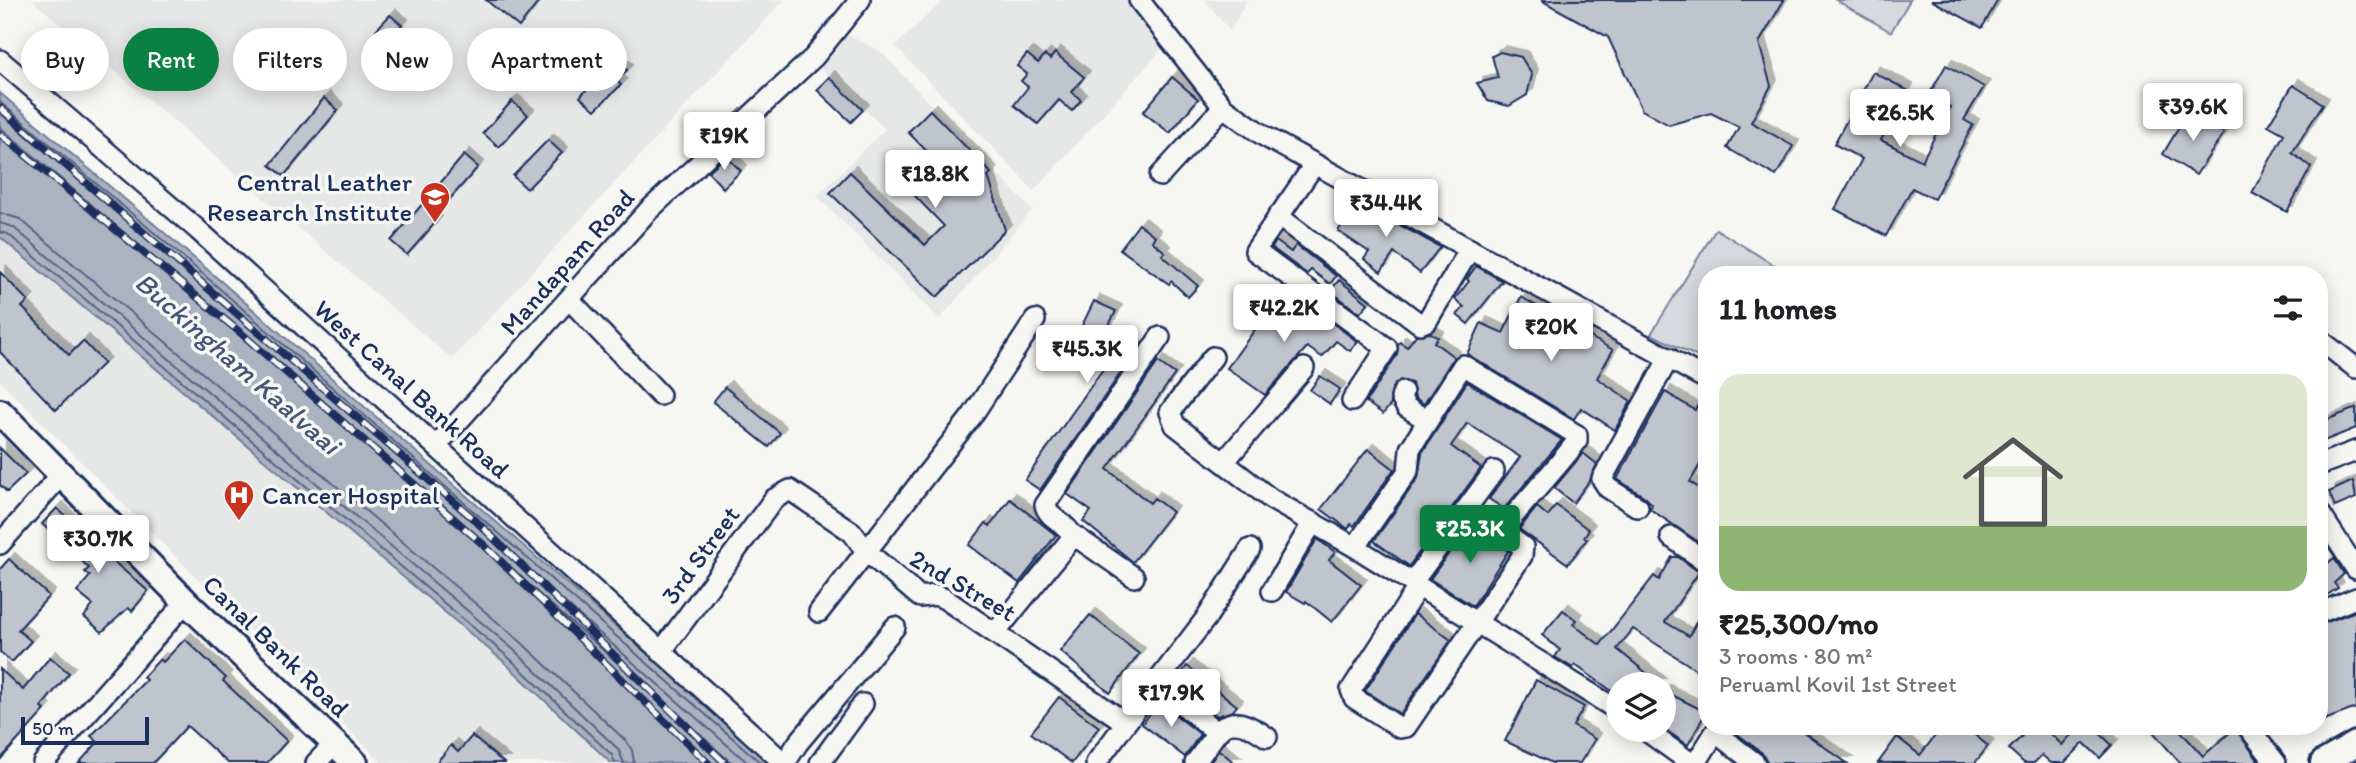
<!DOCTYPE html>
<meta charset="utf-8">
<style>
body{margin:0;font-family:Itim,sans-serif;background:#f6f6f6;color:#202124;height:100vh;display:flex;flex-direction:column;font-size:26px;white-space:nowrap}
*{box-sizing:border-box;margin:0}
p{font-size:23px;color:#757577}
.icon{flex:none;width:38px;height:38px;fill:none;stroke:currentColor;stroke-width:2;stroke-linecap:round;stroke-linejoin:round}
.map{position:relative;flex:1;overflow:hidden}
.sheet{position:absolute;left:1698px;top:266px;width:630px;height:469px;display:flex;flex-direction:column;background:#fff;border-radius:28px;box-shadow:0 4px 18px #0003}
.sheet>*{flex:none}
.guide{position:absolute;left:21px;top:28px;width:665px;height:63px;display:flex;gap:14px}
.buttons{position:absolute;left:1606px;top:672px;display:grid;gap:14px}
.buttons a{display:grid;place-items:center;width:70px;height:70px;border-radius:50%;background:#fff;box-shadow:0 4px 18px #0003;font-size:35px}
.scale{position:absolute;left:21px;bottom:18px;width:128px;box-sizing:border-box;padding-left:7px;border:4px solid #1b2f5e;border-top:0;font-size:19px;line-height:24px;white-space:nowrap;color:#1b2f5e;-webkit-text-stroke:5px #f6f6f2;paint-order:stroke}
.price{position:absolute;translate:-50% -60px;padding:0 16px;border-radius:7px;background:#fff;color:#222;font-size:23px;line-height:46px;filter:drop-shadow(0 2px 4px #0008)}
.price::after{content:'';position:absolute;left:50%;top:42px;width:21px;height:16px;margin-left:-10px;background:inherit;clip-path:polygon(0 0,100% 0,50% 100%)}
.price.selected{background:#0b8043;color:#fff}
ul{padding:0;list-style:none}
li{display:grid;align-content:center;gap:14px;height:371px;padding:0 21px}
li+li{border-top:2px solid #e0e0e0}
li span{display:grid;place-items:center;height:217px;border-radius:21px;color:#555}
li>.icon{margin-inline-start:auto}
span .icon{width:126px;height:126px;fill:#fffc;stroke-width:1}
li b{font-size:30px}
h2{display:flex;justify-content:space-between;align-items:center;height:84px;padding:0 21px;font-size:30px}
.tag{padding:0 24px;border-radius:32px;background:#fff;box-shadow:0 4px 18px #0003;font-size:24px;line-height:63px}
.tag.selected{background:#0b8043;color:#fff}
.map>svg:first-child{display:block}
.built{fill:#e6e7e7}
.green{fill:#d6d9dd;stroke:#78849e;stroke-width:2}
.water{fill:#abb2c0;stroke:#717e99;stroke-width:2}
.lines{fill:none;stroke-linecap:round;stroke-linejoin:round}
.shore{stroke:#556385;stroke-width:2}
.building{fill:#c0c4cd;stroke:#1b2f5e;stroke-width:2;filter:url(#shadow)}
.minor-casing{stroke:#1b2f5e;stroke-width:24}
.tertiary-casing{stroke:#1b2f5e;stroke-width:30}
.minor{stroke:#f6f6f2;stroke-width:19}
.tertiary{stroke:#f6f6f2;stroke-width:24}
.rail-casing{stroke:#1b2f5e;stroke-width:8}
.rail{stroke:#f6f6f2;stroke-width:5;stroke-dasharray:16;stroke-linecap:butt}
.labels{text-anchor:middle;dominant-baseline:central;stroke-width:7;stroke-linejoin:round;paint-order:stroke}
.poi-label{font-size:26px;fill:#1b2f5e;stroke:#f6f6f2;text-anchor:end}
.street-label{font-size:26px;fill:#1b2f5e;stroke:#f6f6f2}
.water-label{font-size:28px;font-style:italic;fill:#46567b;stroke:#f6f6f2}
</style>
<div class="map">
<svg width="2356" height="763" viewBox="0 0 2356 763">
<defs>
<filter id="shadow"><feDropShadow dx="6" dy="-6" stdDeviation="0" flood-color="#0004"/></filter>
</defs>
<rect width="100%" height="100%" fill="#f6f6f2"/>
<filter id="ink" filterUnits="userSpaceOnUse"><feTurbulence type="fractalNoise" baseFrequency=".0143" numOctaves="2"/><feDisplacementMap in="SourceGraphic" scale="14" xChannelSelector="R" yChannelSelector="G"/><feConvolveMatrix kernelMatrix="1 2 1 2 8 2 1 2 1" color-interpolation-filters="sRGB"/></filter>
<g filter="url(#ink)">
<g class="built">
<polygon points="32,0 784,0 452,359"/>
<polygon points="944,0 1128,0 1162,49 1034,191 895,46"/>
<polygon points="1205,0 1247,0 1230,31"/>
<polygon points="841,32 879,50 1032,210 940,319 817,196 885,129 814,62"/>
<polygon points="0,237 504,662 607,760 605,763 382,763 0,381"/>
</g>
<g class="green">
<polygon points="1836,0 1910,0 1891,32"/>
<polygon points="1716,229 1790,275 1706,275 1706,361 1651,334"/>
</g>
<polygon class="water" points="0,93 208,270 772,763 611,763 504,662 0,237"/>
<g class="lines">
<g class="shore">
<polyline points="0,102 204,275 761,763"/>
<polyline points="0,113 198,282 748,763"/>
<polyline points="0,127 191,290 732,763"/>
<polyline points="0,213 20,219 521,642 626,741 632,750 634,763"/>
<polyline points="0,223 13,227 514,650 618,749 624,763"/>
<polyline points="0,232 8,234 508,657 612,755 615,763"/>
</g>
</g>
<g class="building">
<polygon points="486,0 540,0 519,27"/>
<polygon points="1541,0 1784,0 1759,43 1771,86 1751,122 1793,146 1776,176 1727,148 1739,127 1711,113 1669,125 1642,110 1608,37"/>
<polygon points="1931,0 1998,0 1982,28"/>
<polygon points="390,15 402,25 388,41 376,30"/>
<polygon points="1500,52 1521,57 1532,75 1527,95 1509,106 1488,101 1477,83 1498,78 1492,56"/>
<polygon points="1055,53 1084,77 1072,92 1081,100 1072,111 1059,100 1038,124 1014,105 1028,87 1021,81 1027,74 1017,66 1027,54 1038,63 1045,55 1050,59"/>
<polygon points="613,58 627,70 617,81 621,85 595,110 580,97"/>
<polygon points="1946,65 1984,87 1964,120 1973,125 1934,199 1912,188 1886,236 1835,209 1862,159 1834,144 1873,72 1907,90 1881,140 1922,161 1950,107 1929,95"/>
<polygon points="829,77 863,110 851,122 817,90"/>
<polygon points="1172,77 1198,99 1170,133 1143,112"/>
<polygon points="2293,85 2323,104 2292,153 2311,167 2287,212 2252,193 2284,134 2268,125"/>
<polygon points="324,98 338,110 284,176 270,165"/>
<polygon points="512,101 528,115 499,147 483,133"/>
<polygon points="930,110 991,173 988,176 1005,230 937,297 830,193 850,172 925,245 944,226 915,196 943,168 908,132"/>
<polygon points="2188,112 2224,133 2196,175 2163,154"/>
<polygon points="548,140 562,153 527,189 513,176"/>
<polygon points="464,155 478,167 432,219 436,222 407,255 391,241"/>
<polygon points="726,156 741,171 723,188 708,172"/>
<polygon points="1358,202 1440,247 1420,273 1394,253 1381,272 1364,259 1369,252 1338,231"/>
<polygon points="1139,224 1155,236 1152,241 1165,252 1162,255 1198,286 1188,297 1171,281 1169,284 1120,249"/>
<polygon points="1276,241 1291,252 1296,245 1336,276 1330,284 1311,270 1307,274 1272,248"/>
<polygon points="1476,266 1502,281 1468,324 1457,315 1464,307 1455,299 1469,281 1467,279"/>
<polygon points="0,272 28,301 22,307 69,355 83,341 104,363 56,410 0,352"/>
<polygon points="1339,280 1368,303 1360,313 1330,291"/>
<polygon points="1280,295 1310,317 1315,310 1358,342 1350,351 1336,341 1322,357 1307,347 1265,395 1227,368"/>
<polygon points="1521,297 1613,350 1597,378 1631,401 1615,430 1581,408 1574,419 1467,354 1481,323 1503,333"/>
<polygon points="1094,301 1116,311 1106,331 1138,348 1040,490 1025,480 1103,369 1070,350"/>
<polygon points="1431,333 1438,337 1434,342 1454,357 1424,404 1415,398 1412,383 1400,380 1392,388 1391,404 1383,414 1366,402 1397,355 1398,344 1400,342 1407,347 1416,335"/>
<polygon points="1158,362 1175,374 1107,469 1150,503 1154,498 1172,512 1133,562 1083,521 1091,511 1067,494"/>
<polygon points="1320,376 1340,389 1330,404 1310,390"/>
<polygon points="1467,382 1562,440 1504,509 1489,499 1520,457 1467,423 1451,446 1481,468 1409,566 1374,541 1418,478 1422,453"/>
<polygon points="725,387 780,433 769,447 713,402"/>
<polygon points="1706,391 1706,454 1690,482 1706,493 1706,547 1650,509 1652,504 1645,497 1617,479 1665,392 1695,410"/>
<polygon points="2356,408 2356,428 2319,443 2319,423"/>
<polygon points="0,448 26,474 7,492 0,485"/>
<polygon points="1368,449 1394,469 1354,526 1351,524 1348,529 1321,509"/>
<polygon points="1583,453 1597,464 1590,480 1573,503 1554,488"/>
<polygon points="2353,481 2356,498 2335,507 2329,492"/>
<polygon points="1010,499 1056,535 1019,583 969,545 986,523 990,526"/>
<polygon points="1556,505 1589,530 1584,537 1587,539 1568,564 1519,529 1537,507 1548,516"/>
<polygon points="57,508 93,544 148,591 132,611 128,608 102,632 84,617 93,605 77,592 90,576 85,572 89,568 42,524"/>
<polygon points="1472,522 1508,551 1473,606 1430,579"/>
<polygon points="1317,539 1335,552 1329,560 1361,585 1332,622 1306,601 1305,603 1286,592"/>
<polygon points="1672,557 1678,557 1699,572 1665,622 1689,636 1706,603 1706,676 1633,629 1617,649 1660,684 1619,684 1619,696 1575,665 1573,668 1555,657 1560,650 1542,635 1563,610 1576,620 1573,624 1600,645 1654,576 1659,580"/>
<polygon points="2334,558 2344,574 2334,583 2338,588 2319,600 2319,565 2322,568"/>
<polygon points="9,559 49,596 18,630 31,641 12,662 0,652 0,569"/>
<polygon points="2356,611 2356,708 2319,722 2319,625"/>
<polygon points="1415,614 1451,640 1400,714 1365,691"/>
<polygon points="1090,615 1139,654 1110,693 1060,651"/>
<polygon points="185,639 226,678 223,681 287,741 267,763 228,763 187,726 153,763 79,763 98,742 91,736 146,680 143,677 160,659 163,662"/>
<polygon points="50,657 69,673 41,707 45,710 0,760 0,669 23,690"/>
<polygon points="1187,666 1237,706 1233,711 1217,716 1174,683"/>
<polygon points="1536,680 1584,707 1573,726 1595,739 1580,763 1552,763 1505,741"/>
<polygon points="1664,691 1706,712 1688,745 1664,729"/>
<polygon points="1059,697 1099,727 1072,763 1031,733"/>
<polygon points="1159,702 1200,734 1185,757 1142,724"/>
<polygon points="1733,726 1795,726 1847,763 1768,763 1762,753 1731,729"/>
<polygon points="1943,726 1964,726 1988,746 1975,763 1878,763 1897,737 1920,755"/>
<polygon points="2012,726 2043,726 2062,745 2079,726 2092,726 2112,745 2100,758 2084,743 2064,763 2051,763 2042,755 2034,763 2024,763 2009,749 2022,736"/>
<polygon points="2148,726 2176,726 2203,756 2235,728 2260,763 2180,763"/>
<polygon points="472,736 504,763 436,763 451,745 458,752"/>
<polygon points="1219,750 1235,763 1210,763"/>
</g>
<g class="lines">
<g class="minor-casing">
<g id="minor">
<polyline points="1139,0 1223,107 1264,136 1706,379"/>
<polyline points="0,60 198,230 784,763"/>
<polyline points="1314,165 1255,251 1387,348 1352,401"/>
<polyline points="1160,176 1223,107"/>
<polyline points="1278,216 1420,324 1427,321 1470,249"/>
<polyline points="569,299 660,395"/>
<polyline points="2319,339 2356,368"/>
<polyline points="1213,357 1170,412 1175,425 1271,499 1355,547 1619,711"/>
<polyline points="1403,392 1401,398 1406,407 1428,421"/>
<polyline points="436,446 648,211 814,57 860,0"/>
<polyline points="1224,462 1304,368"/>
<polyline points="2319,465 2356,451"/>
<polyline points="1638,507 1608,488 1602,479 1669,358"/>
<polyline points="2321,515 2356,569"/>
<polyline points="1072,534 1134,577"/>
<polyline points="1671,537 1706,562"/>
<polyline points="0,544 62,474"/>
<path d="M1355,547L1408,471L1410,449L1463,365L1577,435V441C1554,472 1527,498 1503,529L1504,533L1523,547L1522,556L1406,727L1400,728L1354,698L1351,690L1418,587"/>
<polyline points="1412,583 1494,471"/>
<polyline points="1272,591 1313,522"/>
<polyline points="819,612 972,416 1035,320"/>
<polyline points="2319,613 2356,598"/>
<path d="M996,632L1072,538C1070,523 1048,520 1045,505L1160,337"/>
<polyline points="661,652 774,499 790,490 852,532 866,551 920,597 936,595 945,599 1123,721 1131,716 1207,617 1250,549"/>
<polyline points="1156,684 1217,732"/>
<polyline points="2247,726 2276,763"/>
<polyline points="1645,730 1691,763"/>
<polyline points="1716,733 1755,763"/>
<polyline points="43,763 186,602"/>
<polyline points="316,763 334,744"/>
<polyline points="785,763 798,743 895,627"/>
<polyline points="820,763 863,704"/>
<polyline points="1096,763 1131,716"/>
<path d="M1195,763C1221,729 1224,707 1267,737"/>
<polyline points="1696,763 1719,726"/>
</g>
</g>
<g class="tertiary-casing">
<g id="tertiary">
<polyline points="0,412 186,602 355,763"/>
<polyline points="2323,763 2356,744"/>
</g>
</g>
<use href="#minor" class="minor"/>
<use href="#tertiary" class="tertiary"/>
<g class="rail-casing">
<g id="rail">
<polyline points="0,108 474,519 725,763"/>
<polyline points="0,134 242,334 485,546 708,763"/>
</g>
</g>
<use href="#rail" class="rail"/>
</g>
</g>
<defs>
<g id="university-pin" transform="scale(1.575)"><path d="M0 17L-7.5 6A9.5 9.5 0 1 1 7.5 6Z" fill="#c8321e" stroke="#f6f6f2"/><path d="M0-5L7-2L0 1L-7-2ZM-4 1L0 2.5L4 1V4Q0 6-4 4Z" fill="#fff"/></g>
<g id="hospital-pin" transform="scale(1.575)"><path d="M0 17L-7.5 6A9.5 9.5 0 1 1 7.5 6Z" fill="#c8321e" stroke="#f6f6f2"/><path d="M-5-5h3v3.5h4V-5h3V5h-3V1.5h-4V5h-3Z" fill="#fff"/></g>
</defs>
<g fill-rule="evenodd">
<use href="#university-pin" x="435" y="197"/>
<use href="#hospital-pin" x="239" y="495"/>
</g>
<g class="labels">
<g class="poi-label">
<text x="412" y="182">Central Leather<tspan x="412" dy="30">Research Institute</tspan></text>
<text x="262" y="495" text-anchor="start">Cancer Hospital</text>
</g>
<g class="street-label">
<text transform="translate(567 262) rotate(-48)">Mandapam Road</text>
<text transform="translate(412 389) rotate(42)">West Canal Bank Road</text>
<text transform="translate(700 555) rotate(-54)">3rd Street</text>
<text transform="translate(963 585) rotate(30)">2nd Street</text>
<text transform="translate(276 646) rotate(44)">Canal Bank Road</text>
</g>
<g class="water-label">
<text transform="translate(238 363) rotate(41)">Buckingham Kaalvaai</text>
</g>
</g>
</svg>
<div class="buttons">
<a><svg class="icon" aria-label="layers" viewBox="0 0 24 24"><path d="M12 4l9 5-9 5-9-5zM3 14l9 5 9-5"/></svg></a>
</div>
<div class="scale">50 m</div>
<b class="price" style="left:2193px;top:143px">₹39.6K</b>
<b class="price" style="left:1900px;top:149px">₹26.5K</b>
<b class="price" style="left:724px;top:172px">₹19K</b>
<b class="price" style="left:935px;top:210px">₹18.8K</b>
<b class="price" style="left:1386px;top:239px">₹34.4K</b>
<b class="price" style="left:1284px;top:344px">₹42.2K</b>
<b class="price" style="left:1551px;top:363px">₹20K</b>
<b class="price" style="left:1087px;top:385px">₹45.3K</b>
<b class="price selected" style="left:1470px;top:565px">₹25.3K</b>
<b class="price" style="left:98px;top:575px">₹30.7K</b>
<b class="price" style="left:1171px;top:729px">₹17.9K</b>
<div class="guide">
<a class="tag">Buy</a>
<a class="tag selected">Rent</a>
<a class="tag">Filters</a>
<a class="tag">New</a>
<a class="tag">Apartment</a>
</div>
<section class="sheet">
<h2>11 homes<svg class="icon" aria-label="filters" viewBox="0 0 24 24"><path d="M4 7h16M4 17h16"/><circle cx="9" cy="7" r="2"/><circle cx="15" cy="17" r="2"/></svg></h2>
<ul>
<li><span style="background:linear-gradient(#dfe7d0 70%,#8fb573 0)"><svg class="icon" aria-label="home" viewBox="0 0 24 24"><path d="M3 11l9-7 9 7M6 9v11h12V9"/></svg></span><div><b>₹25,300/mo</b><p>3 rooms · 80 m²</p><p>Peruaml Kovil 1st Street</p></div></li>
</ul>
</section>
</div>
